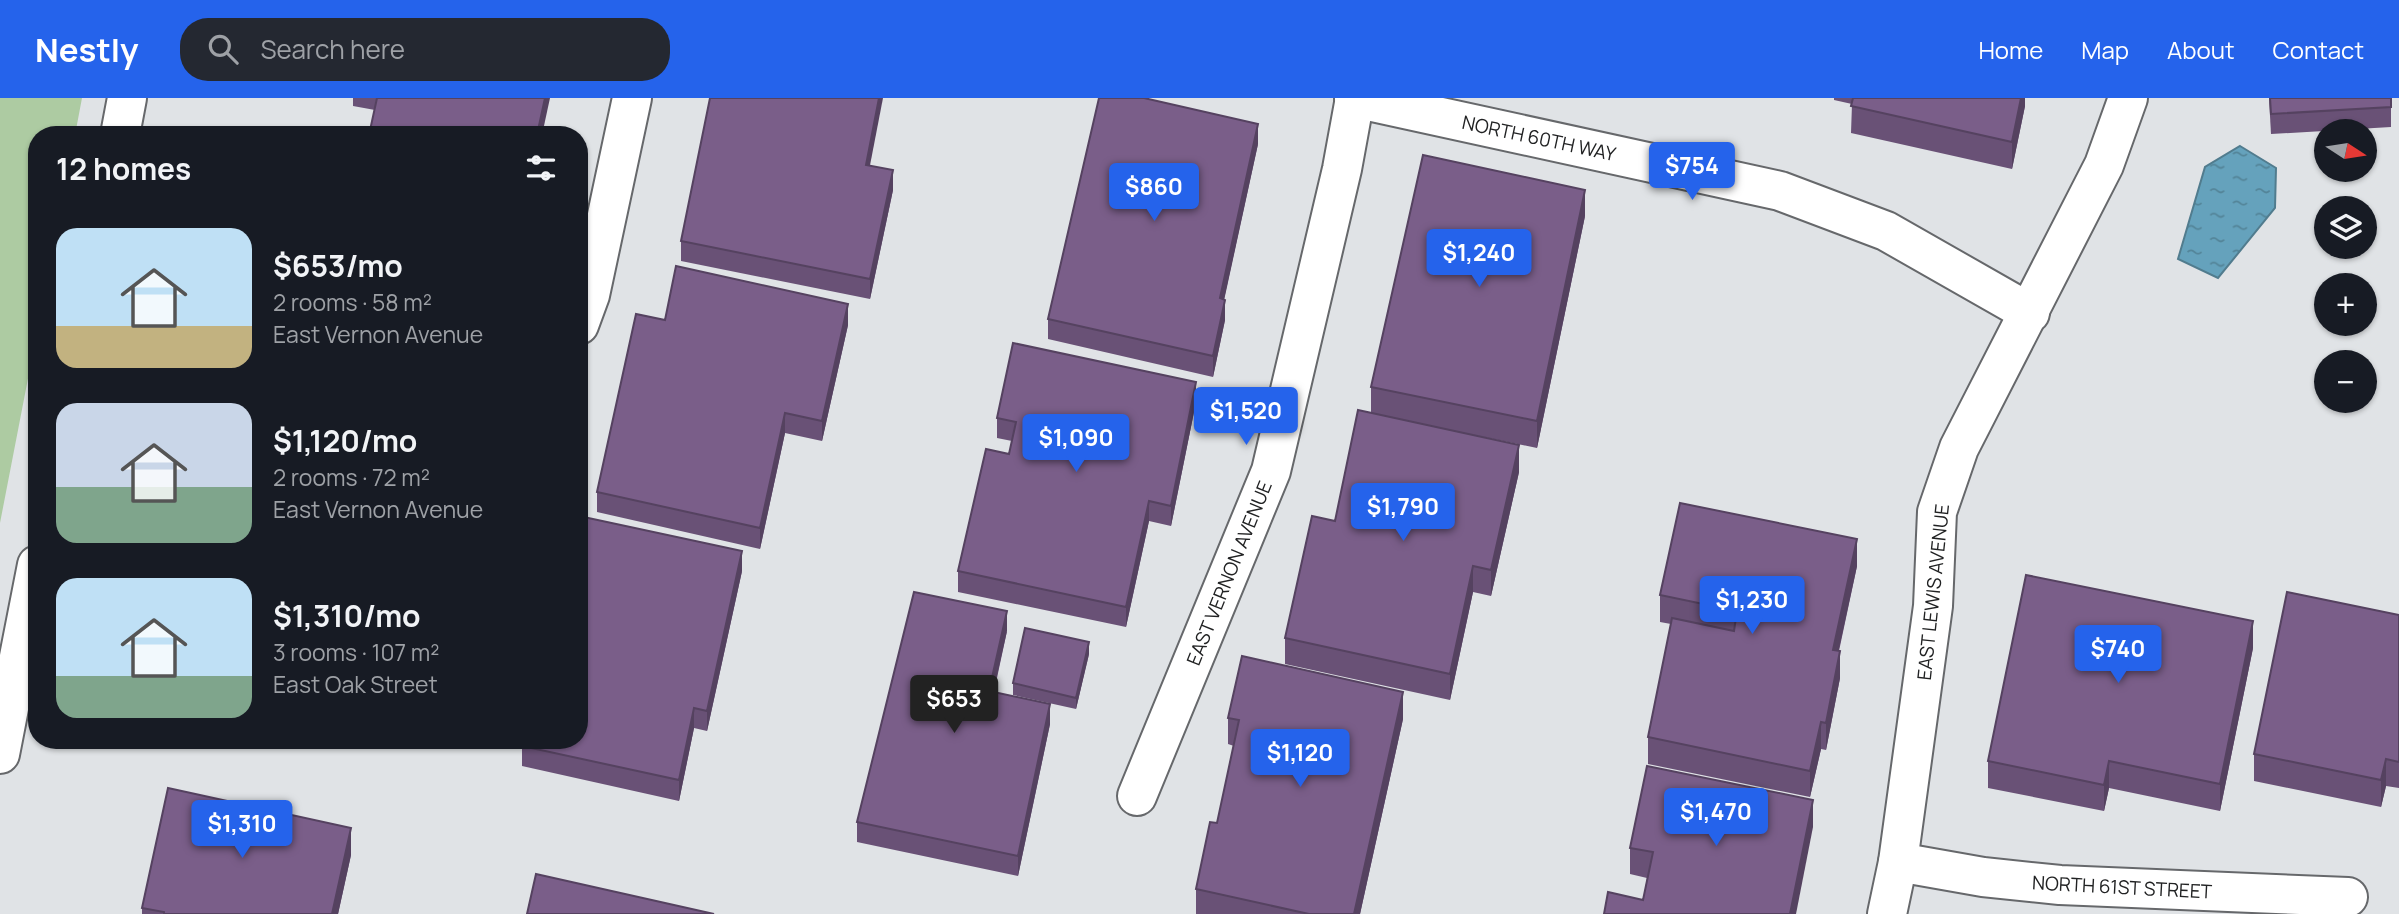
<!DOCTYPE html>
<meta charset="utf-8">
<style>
body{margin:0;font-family:Manrope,sans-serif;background:#242831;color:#f1f3f6;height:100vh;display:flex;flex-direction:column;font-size:26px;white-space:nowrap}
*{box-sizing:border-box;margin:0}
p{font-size:23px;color:#9ea1a6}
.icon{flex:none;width:38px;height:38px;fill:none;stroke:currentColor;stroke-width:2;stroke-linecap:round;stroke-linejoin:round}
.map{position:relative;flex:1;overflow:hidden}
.side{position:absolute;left:28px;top:28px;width:560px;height:623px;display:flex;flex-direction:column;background:#171b24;border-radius:28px;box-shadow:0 2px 5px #0004}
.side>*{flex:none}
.needle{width:46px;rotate:102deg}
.controls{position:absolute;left:2314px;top:21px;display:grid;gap:14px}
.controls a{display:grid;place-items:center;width:63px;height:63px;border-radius:50%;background:#171b24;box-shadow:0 2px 5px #0004;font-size:35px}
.price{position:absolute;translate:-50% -60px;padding:0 16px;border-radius:7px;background:#2563eb;color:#fff;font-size:23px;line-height:46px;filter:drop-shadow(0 2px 4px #0008)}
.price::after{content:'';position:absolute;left:50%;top:42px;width:21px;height:16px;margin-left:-10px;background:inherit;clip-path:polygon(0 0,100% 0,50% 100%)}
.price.active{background:#222;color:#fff}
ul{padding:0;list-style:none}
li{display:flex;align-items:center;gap:21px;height:175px;padding:0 28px}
li span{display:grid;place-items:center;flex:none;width:196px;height:140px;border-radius:21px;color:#555}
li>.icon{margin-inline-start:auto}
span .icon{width:84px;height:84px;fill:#fffc;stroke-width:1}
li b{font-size:30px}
h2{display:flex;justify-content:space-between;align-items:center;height:84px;padding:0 28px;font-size:30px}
header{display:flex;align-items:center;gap:42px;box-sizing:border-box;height:98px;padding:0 35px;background:#2563eb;color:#fff}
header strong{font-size:33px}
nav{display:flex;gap:38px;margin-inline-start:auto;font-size:24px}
.search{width:490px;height:63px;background:#242831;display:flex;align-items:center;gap:18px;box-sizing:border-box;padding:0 24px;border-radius:28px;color:#9ea1a6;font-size:26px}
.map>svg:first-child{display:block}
.green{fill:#adcba2}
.water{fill:url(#water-ripples);stroke:#517c8e;stroke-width:2}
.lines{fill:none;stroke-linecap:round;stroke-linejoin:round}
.street-casing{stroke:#66686b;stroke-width:42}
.secondary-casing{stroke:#66686b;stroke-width:42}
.street{stroke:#fff;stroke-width:38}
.secondary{stroke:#fff;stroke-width:38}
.wall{fill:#695176}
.shaded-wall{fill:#554260}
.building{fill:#7a5e89;stroke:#554260;stroke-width:2}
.labels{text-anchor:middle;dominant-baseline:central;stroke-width:7;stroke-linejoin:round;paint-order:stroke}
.street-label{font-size:19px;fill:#212223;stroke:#fff}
</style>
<header>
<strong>Nestly</strong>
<div class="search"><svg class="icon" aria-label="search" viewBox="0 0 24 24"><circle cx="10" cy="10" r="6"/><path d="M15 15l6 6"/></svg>Search here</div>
<nav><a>Home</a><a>Map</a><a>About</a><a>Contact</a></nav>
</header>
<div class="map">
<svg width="2399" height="816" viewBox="0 0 2399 816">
<defs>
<pattern id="water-ripples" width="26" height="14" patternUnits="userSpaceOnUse" patternTransform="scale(1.75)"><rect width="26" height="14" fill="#65a2bc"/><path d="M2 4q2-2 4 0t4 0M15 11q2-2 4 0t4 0" fill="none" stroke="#538498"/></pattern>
</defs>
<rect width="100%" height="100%" fill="#e0e3e6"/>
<polygon class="green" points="0,0 82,0 75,37 37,37 37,234 0,425"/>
<polygon class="water" points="2240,48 2276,70 2275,110 2218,180 2178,161 2205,69"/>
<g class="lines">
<g class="street-casing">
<g id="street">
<polyline points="1354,0 1780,93 1886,133 2030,215"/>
<polyline points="579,227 590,197 632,0"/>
<polyline points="1137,698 1271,373 1342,71 1355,0"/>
<polyline points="1898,764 1983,779 2060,787 2348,799"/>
<polyline points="1887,816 1898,764 1933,508 1937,414 1959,350 2104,67 2128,0"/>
</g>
</g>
<g class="secondary-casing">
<g id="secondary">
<polyline points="120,37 127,0"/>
<polyline points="0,656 37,467"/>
</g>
</g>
<use href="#street" class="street"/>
<use href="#secondary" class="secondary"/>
</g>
<g class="wall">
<polygon points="353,0 550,0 375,12 353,8"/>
<polygon points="1834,0 2025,0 2025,8 2012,71 1851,35 1852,6 1834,2"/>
<polygon points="2269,0 2391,0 2391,29 2271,36"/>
<polygon points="1258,46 1224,201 1225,222 1213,279 1048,241 1048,221"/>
<polygon points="870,68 893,92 870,201 681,163 681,143"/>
<polygon points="1585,118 1537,350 1401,322 1519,374 1491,498 1473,494 1450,602 1285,566 1285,540 1335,423 1371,315 1371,289"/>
<polygon points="665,222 848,227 822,343 785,335 760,451 597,414 597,394"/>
<polygon points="1196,304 1171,428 1149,423 1126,529 958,494 958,473 1009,356 1012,343 997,340 997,320"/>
<polygon points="1857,468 1839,553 1840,580 1826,652 1821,651 1810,699 1648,666 1648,639 1671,526 1660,524 1660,497"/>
<polygon points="742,473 707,633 694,630 679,703 522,668 522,648"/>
<polygon points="2399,517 2399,690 2386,688 2381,709 2254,683 2254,656"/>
<polygon points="1007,533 994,594 1050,626 1018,778 857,744 857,724"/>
<polygon points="2253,550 2220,713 2109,690 2104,713 1988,690 1988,663"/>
<polygon points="1089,556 1076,611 1013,597 1013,585"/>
<polygon points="1228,620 1403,621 1360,816 1196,816 1196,791 1217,725 1234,648 1228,646"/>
<polygon points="1813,729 1643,802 1647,780 1630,776 1630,750"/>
<polygon points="351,757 338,816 142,816 142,810"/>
</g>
<g class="shaded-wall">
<polygon points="545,0 550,0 542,37 537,37"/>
<polygon points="879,0 883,0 866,88 866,67"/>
<polygon points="2021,0 2025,0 2025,8 2012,71 2012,44"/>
<polygon points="1258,26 1258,46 1220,221 1220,200"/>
<polygon points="893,72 893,92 870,201 870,181"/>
<polygon points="1585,92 1585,118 1537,350 1537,323"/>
<polygon points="1225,202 1225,222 1213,279 1213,258"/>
<polygon points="848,206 848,227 822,343 822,323"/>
<polygon points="1196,284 1196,304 1171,428 1171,408"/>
<polygon points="785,315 785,335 760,451 760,430"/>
<polygon points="1519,347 1519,374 1491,498 1491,472"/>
<polygon points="1149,403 1149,423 1126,529 1126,509"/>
<polygon points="1857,441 1857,468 1833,578 1833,552"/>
<polygon points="742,453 742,473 707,633 707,613"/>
<polygon points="1473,468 1473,494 1450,602 1450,576"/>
<polygon points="1007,513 1007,533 989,613 989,593"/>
<polygon points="2253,523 2253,550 2220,713 2220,686"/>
<polygon points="1089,544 1089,556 1076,611 1076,600"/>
<polygon points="1840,553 1840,580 1826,652 1826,625"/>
<polygon points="1403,594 1403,621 1360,816 1354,816"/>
<polygon points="1050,606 1050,626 1018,778 1018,758"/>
<polygon points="694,610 694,630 679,703 679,682"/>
<polygon points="1821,624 1821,651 1810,699 1810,673"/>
<polygon points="2386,661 2386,688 2381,709 2381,682"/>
<polygon points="2109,663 2109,690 2104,713 2104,687"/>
<polygon points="1813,702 1813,729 1796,816 1790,816"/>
<polygon points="351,730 351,757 338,816 332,816"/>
</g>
<g class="building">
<polygon points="377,0 545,0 537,37 369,37"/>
<polygon points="710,0 879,0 866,67 893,72 870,181 681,143"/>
<polygon points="1099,0 1144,0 1258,26 1220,200 1225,202 1213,258 1048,221"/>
<polygon points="1853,0 2021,0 2012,44 1851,8"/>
<polygon points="2270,0 2391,0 2391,9 2271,16"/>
<polygon points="1423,57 1585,92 1537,323 1371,289"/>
<polygon points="676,168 848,206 822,323 785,315 760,430 597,394 636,216 665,222"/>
<polygon points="1013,245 1196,284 1171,408 1149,403 1126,509 958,473 986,351 1009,356 1016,324 997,320"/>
<polygon points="1358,312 1519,347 1491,472 1473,468 1450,576 1285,540 1312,418 1335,423"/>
<polygon points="1680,405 1857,441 1833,552 1840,553 1826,625 1821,624 1810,673 1648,639 1672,520 1734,533 1737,513 1660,497"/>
<polygon points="579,418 742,453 707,613 694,610 679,682 522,648 523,642 579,642"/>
<polygon points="2026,477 2253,523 2220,686 2109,663 2104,687 1988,663"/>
<polygon points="914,494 1007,513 989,593 1050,606 1018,758 857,724"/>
<polygon points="2287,494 2399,517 2399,664 2386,661 2381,682 2254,656"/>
<polygon points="1025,530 1089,544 1076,600 1013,585"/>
<polygon points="1242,558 1403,594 1354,816 1309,816 1196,791 1210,724 1217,725 1239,622 1228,620"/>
<polygon points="1647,668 1813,702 1790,816 1604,816 1608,794 1643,802 1653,754 1630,750"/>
<polygon points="168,690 351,730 332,816 164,816 164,814 142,810"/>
<polygon points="536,776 714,816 527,816"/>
</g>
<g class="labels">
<g class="street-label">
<text transform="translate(1539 40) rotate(12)">NORTH 60TH WAY</text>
<text transform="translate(1229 475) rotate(-68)">EAST VERNON AVENUE</text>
<text transform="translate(1933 494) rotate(-84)">EAST LEWIS AVENUE</text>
<text transform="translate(2122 789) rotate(3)">NORTH 61ST STREET</text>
</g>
</g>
</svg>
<div class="controls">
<a><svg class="needle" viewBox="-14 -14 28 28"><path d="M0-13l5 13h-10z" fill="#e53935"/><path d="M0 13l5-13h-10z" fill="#9ea1a6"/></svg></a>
<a><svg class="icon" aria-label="layers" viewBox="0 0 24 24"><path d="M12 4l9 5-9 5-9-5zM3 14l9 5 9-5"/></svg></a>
<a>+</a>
<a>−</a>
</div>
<b class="price" style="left:1692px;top:104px">$754</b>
<b class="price" style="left:1154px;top:125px">$860</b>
<b class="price" style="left:1479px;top:191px">$1,240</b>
<b class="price" style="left:1246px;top:349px">$1,520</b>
<b class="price" style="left:1076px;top:376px">$1,090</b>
<b class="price" style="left:1403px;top:445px">$1,790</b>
<b class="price" style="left:1752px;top:538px">$1,230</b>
<b class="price" style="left:2118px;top:587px">$740</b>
<b class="price active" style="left:954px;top:637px">$653</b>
<b class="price" style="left:1300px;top:691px">$1,120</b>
<b class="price" style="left:1716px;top:750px">$1,470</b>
<b class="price" style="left:242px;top:762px">$1,310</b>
<section class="side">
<h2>12 homes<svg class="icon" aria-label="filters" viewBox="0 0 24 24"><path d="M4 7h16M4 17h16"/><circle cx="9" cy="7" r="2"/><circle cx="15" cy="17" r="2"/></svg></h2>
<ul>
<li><span style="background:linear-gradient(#bfe0f5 70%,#c2b280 0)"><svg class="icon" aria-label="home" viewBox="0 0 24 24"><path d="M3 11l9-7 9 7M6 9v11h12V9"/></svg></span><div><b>$653/mo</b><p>2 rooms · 58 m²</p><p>East Vernon Avenue</p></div></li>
<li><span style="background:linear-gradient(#c9d6e8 60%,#7fa58c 0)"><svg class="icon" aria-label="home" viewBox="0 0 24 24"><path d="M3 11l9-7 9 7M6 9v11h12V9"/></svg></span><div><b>$1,120/mo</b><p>2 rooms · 72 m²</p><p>East Vernon Avenue</p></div></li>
<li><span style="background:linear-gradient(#bfe0f5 70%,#7fa58c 0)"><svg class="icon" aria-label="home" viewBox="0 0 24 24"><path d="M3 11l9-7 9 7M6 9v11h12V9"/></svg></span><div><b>$1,310/mo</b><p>3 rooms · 107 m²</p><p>East Oak Street</p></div></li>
</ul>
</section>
</div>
